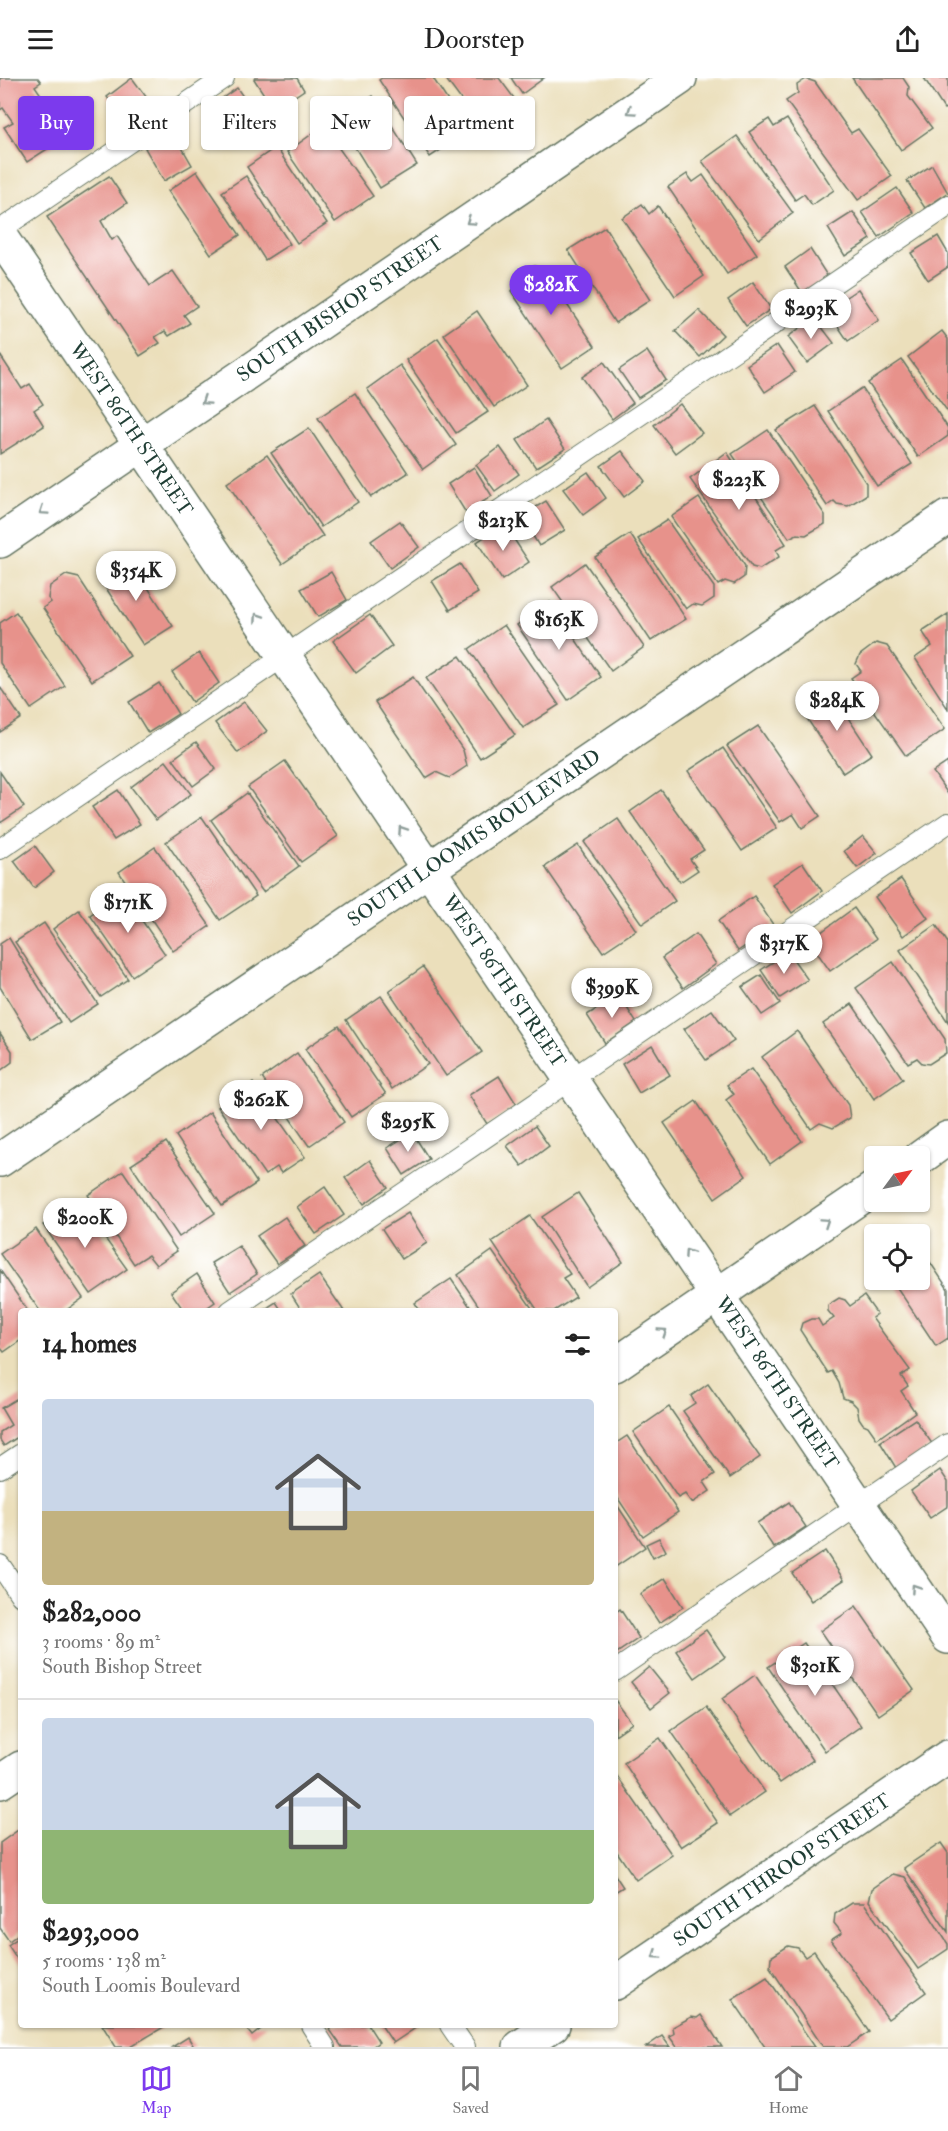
<!DOCTYPE html>
<meta charset="utf-8">
<style>
body{margin:0;font-family:"IM FELL Double Pica",serif;background:#f6f6f6;color:#222;height:100vh;display:flex;flex-direction:column;font-size:22px;white-space:nowrap}
*{box-sizing:border-box;margin:0}
p{font-size:20px;color:#767676}
.icon{flex:none;width:33px;height:33px;fill:none;stroke:currentColor;stroke-width:2;stroke-linecap:round;stroke-linejoin:round}
.map{position:relative;flex:1;overflow:hidden}
.side{position:absolute;left:18px;top:1230px;width:600px;height:720px;display:flex;flex-direction:column;background:#fff;border-radius:6px;box-shadow:0 2px 4px #0004}
.side>*{flex:none}
.banner{position:absolute;left:18px;top:18px;width:600px;height:54px;display:flex;gap:12px}
.needle{width:39px;rotate:57deg}
.controls{position:absolute;left:864px;top:1068px;display:grid;gap:12px}
.controls a{display:grid;place-items:center;width:66px;height:66px;border-radius:6px;background:#fff;box-shadow:0 2px 4px #0004;font-size:30px}
.price{position:absolute;translate:-50% -51px;padding:0 14px;border-radius:21px;background:#fff;color:#222;font-size:20px;line-height:39px;filter:drop-shadow(0 2px 3px #0008)}
.price::after{content:'';position:absolute;left:50%;top:36px;width:18px;height:14px;margin-left:-9px;background:inherit;clip-path:polygon(0 0,100% 0,50% 100%)}
.price.selected{background:#7c3aed;color:#fff}
ul{padding:0;list-style:none}
li{display:grid;align-content:center;gap:12px;height:318px;padding:0 24px}
li+li{border-top:2px solid #e0e0e0}
li span{display:grid;place-items:center;height:186px;border-radius:6px;color:#555}
li>.icon{margin-inline-start:auto}
span .icon{width:108px;height:108px;fill:#fffc;stroke-width:1}
li b{font-size:26px}
h2{display:flex;justify-content:space-between;align-items:center;height:72px;padding:0 24px;font-size:26px}
.tag{padding:0 21px;border-radius:6px;background:#fff;box-shadow:0 2px 4px #0004;font-size:21px;line-height:54px}
.tag.selected{background:#7c3aed;color:#fff}
header{display:flex;justify-content:space-between;align-items:center;height:78px;padding:0 24px;background:#fff;font-size:27px;font-weight:600}
.tabs{display:flex;justify-content:space-around;align-items:center;height:84px;border-top:2px solid #e0e0e0;background:#fff;font-size:16px;color:#767676}
.tabs a{display:grid;justify-items:center;gap:3px}
.tabs .selected{color:#7c3aed}
.map>svg:first-child{display:block}
.building{fill:#e7928b}
.lines{fill:none;stroke-linecap:round;stroke-linejoin:round}
.service-casing{stroke:#667663;stroke-width:22}
.minor-casing{stroke:#667663;stroke-width:36}
.tertiary-casing{stroke:#667663;stroke-width:36}
.service{stroke:#fff;stroke-width:20}
.minor{stroke:#fff;stroke-width:33}
.tertiary{stroke:#fff;stroke-width:33}
.oneway{stroke:#8f9e9a}
.labels{text-anchor:middle;dominant-baseline:central;stroke-width:4.5;stroke-linejoin:round;paint-order:stroke}
.street-label{font-size:20px;fill:#1f3d34;stroke:#fff}
</style>
<header><svg class="icon" aria-label="menu" viewBox="0 0 24 24"><path d="M4 6h16M4 12h16M4 18h16"/></svg>Doorstep<svg class="icon" aria-label="share" viewBox="0 0 24 24"><path d="M12 15V3M7 8l5-5 5 5M5 13v7h14v-7"/></svg></header>
<div class="map">
<svg width="948" height="1969" viewBox="0 0 948 1969">
<rect width="100%" height="100%" fill="#fff"/>
<filter id="ink" filterUnits="userSpaceOnUse"><feTurbulence type="fractalNoise" baseFrequency=".0167" numOctaves="2"/><feDisplacementMap in="SourceGraphic" scale="12" xChannelSelector="R" yChannelSelector="G"/><feConvolveMatrix kernelMatrix="1 2 1 2 8 2 1 2 1" color-interpolation-filters="sRGB"/></filter>
<filter id="wash" filterUnits="userSpaceOnUse"><feTurbulence type="fractalNoise" baseFrequency=".008" numOctaves="4" result="noise"/><feDisplacementMap in="SourceGraphic" scale="24" xChannelSelector="R" yChannelSelector="G"/><feGaussianBlur stdDeviation="1.35" result="paint"/><feColorMatrix in="noise" values="0 0 0 0 0 0 0 0 0 0 0 0 0 0 0 0 0 1.4 0 .05"/><feComposite in="paint" operator="in"/></filter>
<g filter="url(#wash)">
<rect width="100%" height="100%" fill="#ebdfbb"/>
<g id="blocks">
<g class="building">
<polygon points="0,0 38,0 41,4 35,8 50,30 44,34 63,61 27,84 4,49 13,44 3,30 0,32"/>
<polygon points="132,0 153,28 128,47 107,19"/>
<polygon points="255,0 297,0 304,12 274,32 254,1"/>
<polygon points="382,0 433,0 468,54 430,79 379,2"/>
<polygon points="445,0 499,0 514,20 479,46"/>
<polygon points="511,0 544,0 522,16"/>
<polygon points="852,0 903,0 909,9 908,18 932,50 901,72"/>
<polygon points="924,0 948,0 948,29 944,31"/>
<polygon points="806,1 815,4 851,55 858,51 892,98 858,122 786,23 798,15 797,7"/>
<polygon points="237,10 255,36 229,54 211,28"/>
<polygon points="373,18 417,87 380,110 337,40"/>
<polygon points="769,41 774,49 787,41 834,112 812,127 804,116 795,122 749,54"/>
<polygon points="323,48 373,118 335,144 287,74"/>
<polygon points="173,54 192,87 164,103 145,70"/>
<polygon points="737,58 793,135 759,161 702,83"/>
<polygon points="276,69 327,145 297,165 247,89"/>
<polygon points="932,87 948,115 925,130 907,103"/>
<polygon points="197,93 240,157 211,176 168,113"/>
<polygon points="687,96 693,104 703,97 757,176 727,196 668,109"/>
<polygon points="109,98 127,125 101,143 112,162 117,158 150,208 173,193 197,228 184,237 190,245 169,258 165,253 155,259 160,265 140,278 47,139"/>
<polygon points="246,98 290,166 265,182 222,114"/>
<polygon points="897,110 914,135 879,159 862,134"/>
<polygon points="642,126 649,136 658,128 704,198 675,218 622,140"/>
<polygon points="853,134 871,161 845,178 828,150"/>
<polygon points="605,149 650,222 615,245 568,172"/>
<polygon points="938,158 948,175 948,189 928,202 911,175"/>
<polygon points="810,171 828,199 803,216 785,189"/>
<polygon points="534,188 543,191 595,268 562,290 511,213 517,208 516,199"/>
<polygon points="753,204 771,231 746,248 728,222"/>
<polygon points="858,211 879,242 848,263 827,232"/>
<polygon points="699,232 723,257 700,279 675,253"/>
<polygon points="477,233 527,307 494,329 444,256"/>
<polygon points="814,239 834,265 807,285 788,259"/>
<polygon points="942,253 948,261 948,334 908,279"/>
<polygon points="438,260 488,334 456,355 406,282"/>
<polygon points="777,267 795,294 765,314 747,287"/>
<polygon points="647,273 666,302 638,320 619,292"/>
<polygon points="0,277 22,311 30,306 43,326 34,332 44,348 0,376"/>
<polygon points="902,282 948,350 948,358 918,379 868,305"/>
<polygon points="604,284 633,325 612,341 582,299"/>
<polygon points="400,287 456,367 423,391 367,311"/>
<polygon points="862,310 912,386 877,408 828,333"/>
<polygon points="355,315 408,395 371,419 318,340"/>
<polygon points="680,326 702,355 675,375 654,347"/>
<polygon points="815,328 866,405 866,417 848,428 837,426 834,423 827,428 776,352"/>
<polygon points="546,342 565,371 536,390 517,362"/>
<polygon points="309,350 358,424 321,449 271,375"/>
<polygon points="768,352 825,437 825,446 806,457 797,456 789,460 732,376"/>
<polygon points="500,369 519,396 495,413 476,387"/>
<polygon points="622,373 645,403 624,419 601,388"/>
<polygon points="727,374 786,466 776,472 779,479 760,491 752,489 690,401"/>
<polygon points="267,377 323,458 282,486 227,405"/>
<polygon points="474,389 492,418 466,435 448,406"/>
<polygon points="588,394 606,420 583,437 563,411"/>
<polygon points="699,420 745,488 744,499 734,506 725,503 718,507 671,439"/>
<polygon points="546,423 565,452 539,468 521,438"/>
<polygon points="667,442 714,509 714,520 702,528 693,526 686,531 638,461"/>
<polygon points="400,443 419,469 390,490 371,463"/>
<polygon points="504,446 529,484 502,502 477,464"/>
<polygon points="630,456 686,541 651,563 595,479"/>
<polygon points="130,482 173,548 143,567 100,501"/>
<polygon points="585,485 644,569 611,593 552,509"/>
<polygon points="460,486 478,515 450,532 432,503"/>
<polygon points="331,494 347,522 318,539 301,511"/>
<polygon points="66,497 79,500 130,578 92,603 43,530 51,524 48,520 50,508"/>
<polygon points="550,524 601,599 568,622 517,547"/>
<polygon points="16,534 65,608 31,631 0,585 0,545"/>
<polygon points="948,536 948,631 915,580 932,568 922,553"/>
<polygon points="370,537 392,568 356,595 333,563"/>
<polygon points="504,547 559,627 523,650 469,571"/>
<polygon points="876,565 887,568 945,651 906,678 851,600 861,593 856,586 860,577"/>
<polygon points="199,575 219,605 192,624 172,594"/>
<polygon points="460,578 515,657 480,680 426,600"/>
<polygon points="413,599 463,672 467,688 449,700 436,694 426,700 375,624"/>
<polygon points="159,605 178,636 148,655 129,624"/>
<polygon points="0,609 21,640 0,654"/>
<polygon points="831,614 872,676 843,695 802,633"/>
<polygon points="244,624 267,653 238,675 215,645"/>
<polygon points="758,648 820,738 802,750 793,736 780,744 727,668"/>
<polygon points="196,664 216,691 193,708 173,681"/>
<polygon points="723,670 777,750 742,773 688,693"/>
<polygon points="166,683 191,716 156,742 131,709"/>
<polygon points="285,683 338,758 301,784 248,709"/>
<polygon points="948,684 948,716 933,694"/>
<polygon points="0,694 24,729 0,745"/>
<polygon points="118,712 140,746 114,762 92,729"/>
<polygon points="661,712 704,772 690,781 698,792 680,804 630,734"/>
<polygon points="247,715 299,788 263,814 211,742"/>
<polygon points="202,739 256,818 220,842 166,764"/>
<polygon points="618,741 675,823 642,846 584,764"/>
<polygon points="863,758 877,775 857,790 844,773"/>
<polygon points="578,767 636,852 603,874 545,789"/>
<polygon points="35,768 54,794 34,810 14,783"/>
<polygon points="155,769 210,848 173,873 119,794"/>
<polygon points="803,785 822,813 792,835 772,806"/>
<polygon points="901,801 928,840 903,858 875,819"/>
<polygon points="123,815 165,876 132,898 90,837"/>
<polygon points="754,818 774,848 738,873 718,843"/>
<polygon points="854,830 876,861 830,893 809,863"/>
<polygon points="79,832 128,901 101,919 53,851"/>
<polygon points="44,845 98,926 69,945 15,864"/>
<polygon points="936,847 948,865 948,944 900,872"/>
<polygon points="696,856 716,886 683,910 662,880"/>
<polygon points="9,860 60,944 32,961 0,909 0,866"/>
<polygon points="788,874 808,902 780,920 761,892"/>
<polygon points="893,884 945,961 946,975 929,986 922,985 917,980 908,985 856,910"/>
<polygon points="423,889 482,974 446,998 389,913"/>
<polygon points="761,897 780,925 762,937 742,909"/>
<polygon points="619,917 636,944 605,965 587,937"/>
<polygon points="381,918 428,986 392,1011 346,942"/>
<polygon points="852,926 903,1001 874,1021 823,946"/>
<polygon points="712,932 734,963 706,982 684,951"/>
<polygon points="339,948 386,1016 351,1039 305,971"/>
<polygon points="797,953 848,1027 850,1040 833,1050 820,1045 811,1051 762,979"/>
<polygon points="0,955 12,973 12,984 0,993"/>
<polygon points="652,967 670,997 639,1015 622,986"/>
<polygon points="297,975 344,1044 309,1068 262,1000"/>
<polygon points="751,991 802,1063 770,1086 726,1022 734,1016 727,1007"/>
<polygon points="499,998 517,1027 487,1046 469,1017"/>
<polygon points="253,1005 305,1079 281,1095 277,1089 265,1097 218,1029"/>
<polygon points="696,1023 746,1098 715,1120 664,1045"/>
<polygon points="210,1034 257,1105 222,1128 176,1058"/>
<polygon points="535,1048 549,1068 522,1088 507,1068"/>
<polygon points="412,1054 429,1081 404,1097 387,1070"/>
<polygon points="166,1064 215,1135 179,1159 131,1087"/>
<polygon points="370,1082 388,1109 364,1126 345,1100"/>
<polygon points="123,1093 177,1173 156,1187 148,1177 134,1186 88,1117"/>
<polygon points="325,1109 344,1137 316,1156 297,1129"/>
<polygon points="578,1115 623,1184 587,1209 542,1139"/>
<polygon points="73,1126 84,1142 89,1138 127,1191 91,1216 43,1147"/>
<polygon points="408,1135 427,1165 402,1181 382,1151"/>
<polygon points="530,1138 570,1196 563,1200 576,1219 554,1233 538,1233 492,1164"/>
<polygon points="285,1139 305,1168 277,1186 257,1158"/>
<polygon points="36,1151 83,1220 65,1233 40,1233 0,1176"/>
<polygon points="239,1168 257,1196 230,1214 211,1185"/>
<polygon points="920,1169 948,1211 948,1260 936,1268 892,1202 920,1202"/>
<polygon points="492,1173 534,1233 482,1233 458,1197"/>
<polygon points="0,1192 28,1233 21,1233 21,1262 4,1274 0,1269"/>
<polygon points="197,1196 215,1224 202,1233 184,1233 171,1214"/>
<polygon points="319,1197 344,1233 302,1233 291,1216"/>
<polygon points="451,1201 473,1233 420,1233 415,1225"/>
<polygon points="864,1218 877,1236 872,1240 910,1292 901,1298 908,1308 901,1313 915,1334 877,1361 868,1348 863,1346 859,1340 857,1329 851,1323 843,1320 839,1305 832,1293 828,1295 800,1252 802,1245 811,1241 818,1241 822,1248 834,1240 828,1233 828,1227 839,1220 845,1222 850,1228"/>
<polygon points="276,1224 282,1233 262,1233"/>
<polygon points="708,1306 760,1379 730,1400 683,1333 695,1325 691,1318"/>
<polygon points="21,1318 21,1357 4,1368 0,1362 0,1354 11,1347 1,1330"/>
<polygon points="669,1329 715,1396 704,1404 710,1413 692,1425 685,1416 678,1420 633,1354"/>
<polygon points="915,1341 933,1367 896,1390 880,1364"/>
<polygon points="627,1358 678,1434 643,1458 615,1416 615,1366"/>
<polygon points="940,1392 948,1404 948,1428 930,1440 911,1413"/>
<polygon points="615,1424 645,1469 615,1489"/>
<polygon points="789,1424 806,1449 774,1470 757,1445"/>
<polygon points="659,1460 666,1473 653,1480 646,1466"/>
<polygon points="825,1473 844,1502 811,1523 792,1495"/>
<polygon points="665,1500 683,1529 659,1545 640,1516"/>
<polygon points="856,1528 914,1612 878,1637 820,1553"/>
<polygon points="620,1531 639,1560 615,1576 615,1535"/>
<polygon points="706,1552 725,1579 695,1600 676,1573"/>
<polygon points="804,1565 861,1648 825,1673 768,1589"/>
<polygon points="649,1589 670,1615 651,1630 631,1604"/>
<polygon points="755,1597 813,1682 780,1705 722,1621"/>
<polygon points="615,1622 632,1645 615,1657"/>
<polygon points="706,1629 765,1714 730,1738 671,1653"/>
<polygon points="660,1660 718,1745 681,1769 624,1685"/>
<polygon points="615,1695 672,1777 636,1802 615,1771"/>
<polygon points="21,1750 21,1854 9,1863 0,1850 0,1765"/>
<polygon points="941,1765 948,1775 948,1854 904,1790"/>
<polygon points="893,1796 905,1799 948,1866 948,1871 918,1891 869,1823 872,1811"/>
<polygon points="615,1797 623,1809 615,1814"/>
<polygon points="852,1825 864,1825 926,1914 888,1941 831,1862 842,1855 834,1845 835,1836"/>
<polygon points="21,1858 21,1887 8,1867"/>
<polygon points="788,1868 798,1870 805,1879 814,1873 869,1954 847,1969 823,1969 770,1889 771,1879"/>
<polygon points="767,1899 815,1969 765,1969 732,1921"/>
<polygon points="701,1937 722,1969 677,1969 669,1958 674,1956 673,1949 691,1939 697,1940"/>
<polygon points="102,1947 167,1947 130,1969 116,1969"/>
<polygon points="243,1947 266,1947 252,1958"/>
<polygon points="331,1947 368,1947 379,1964 372,1969 342,1969 328,1949"/>
<polygon points="381,1947 420,1947 393,1965"/>
<polygon points="662,1958 670,1969 646,1969"/>
<polygon points="188,1959 194,1969 172,1969"/>
</g>
</g>
</g>
<g filter="url(#ink)">
<use href="#blocks" fill-opacity="0" stroke="#667663" stroke-width="1.5"/>
<g class="lines">
<g class="service-casing">
<g id="service">
<polyline points="0,152 224,0"/>
<polyline points="0,771 948,128"/>
<polyline points="230,1233 948,745"/>
<polyline points="0,1390 21,1376"/>
<polyline points="0,1487 21,1518"/>
<polyline points="615,1593 948,1366"/>
<polyline points="311,1947 325,1969"/>
<polyline points="450,1947 465,1969"/>
</g>
</g>
<g class="minor-casing">
<g id="minor">
<polyline points="0,158 948,1559"/>
<polyline points="0,463 680,0"/>
<polyline points="920,1080 948,1060"/>
<polyline points="615,1287 874,1110"/>
<polyline points="0,1704 21,1690"/>
<polyline points="615,1905 948,1679"/>
<polyline points="520,1969 553,1947"/>
</g>
</g>
<g class="tertiary-casing">
<polyline id="tertiary" points="0,1082 948,439"/>
</g>
<use href="#service" class="service"/>
<use href="#minor" class="minor"/>
<use href="#tertiary" class="tertiary"/>
</g>
<defs><path id="oneway-chevron" d="M-2-3.5L2.5 0L-2 3.5" fill="none" stroke-width="1.6" stroke-linecap="round" stroke-linejoin="round" transform="scale(1.5)"/></defs>
<g class="oneway">
<use href="#oneway-chevron" transform="translate(631 33) rotate(146)"/>
<use href="#oneway-chevron" transform="translate(470 143) rotate(146)"/>
<use href="#oneway-chevron" transform="translate(205 323) rotate(146)"/>
<use href="#oneway-chevron" transform="translate(43 433) rotate(146)"/>
<use href="#oneway-chevron" transform="translate(258 539) rotate(-124)"/>
<use href="#oneway-chevron" transform="translate(402 752) rotate(-124)"/>
<use href="#oneway-chevron" transform="translate(825 1144) rotate(-34)"/>
<use href="#oneway-chevron" transform="translate(688 1175) rotate(-124)"/>
<use href="#oneway-chevron" transform="translate(663 1254) rotate(-34)"/>
<use href="#oneway-chevron" transform="translate(915 1510) rotate(-124)"/>
<use href="#oneway-chevron" transform="translate(656 1877) rotate(146)"/>
</g>
</g>
<g class="labels">
<g class="street-label">
<text transform="translate(340 231) rotate(-34)">SOUTH BISHOP STREET</text>
<text transform="translate(131 351) rotate(56)">WEST 86TH STREET</text>
<text transform="translate(474 760) rotate(-34)">SOUTH LOOMIS BOULEVARD</text>
<text transform="translate(504 903) rotate(56)">WEST 86TH STREET</text>
<text transform="translate(777 1305) rotate(56)">WEST 86TH STREET</text>
<text transform="translate(782 1792) rotate(-34)">SOUTH THROOP STREET</text>
</g>
</g>
</svg>
<div class="controls">
<a><svg class="needle" viewBox="-14 -14 28 28"><path d="M0-13l5 13h-10z" fill="#e53935"/><path d="M0 13l5-13h-10z" fill="#767676"/></svg></a>
<a><svg class="icon" aria-label="locate" viewBox="0 0 24 24"><circle cx="12" cy="12" r="6"/><path d="M12 2v4M12 18v4M2 12h4M18 12h4"/></svg></a>
</div>
<b class="price selected" style="left:551px;top:238px">$282K</b>
<b class="price" style="left:811px;top:262px">$293K</b>
<b class="price" style="left:739px;top:433px">$223K</b>
<b class="price" style="left:503px;top:474px">$213K</b>
<b class="price" style="left:136px;top:524px">$354K</b>
<b class="price" style="left:559px;top:573px">$163K</b>
<b class="price" style="left:837px;top:654px">$284K</b>
<b class="price" style="left:128px;top:856px">$171K</b>
<b class="price" style="left:784px;top:897px">$317K</b>
<b class="price" style="left:612px;top:941px">$399K</b>
<b class="price" style="left:261px;top:1053px">$262K</b>
<b class="price" style="left:408px;top:1075px">$295K</b>
<b class="price" style="left:85px;top:1171px">$200K</b>
<b class="price" style="left:815px;top:1619px">$301K</b>
<div class="banner">
<a class="tag selected">Buy</a>
<a class="tag">Rent</a>
<a class="tag">Filters</a>
<a class="tag">New</a>
<a class="tag">Apartment</a>
</div>
<section class="side">
<h2>14 homes<svg class="icon" aria-label="filters" viewBox="0 0 24 24"><path d="M4 7h16M4 17h16"/><circle cx="9" cy="7" r="2"/><circle cx="15" cy="17" r="2"/></svg></h2>
<ul>
<li><span style="background:linear-gradient(#c9d6e8 60%,#c2b280 0)"><svg class="icon" aria-label="home" viewBox="0 0 24 24"><path d="M3 11l9-7 9 7M6 9v11h12V9"/></svg></span><div><b>$282,000</b><p>3 rooms · 89 m²</p><p>South Bishop Street</p></div></li>
<li><span style="background:linear-gradient(#c9d6e8 60%,#8fb573 0)"><svg class="icon" aria-label="home" viewBox="0 0 24 24"><path d="M3 11l9-7 9 7M6 9v11h12V9"/></svg></span><div><b>$293,000</b><p>5 rooms · 138 m²</p><p>South Loomis Boulevard</p></div></li>
</ul>
</section>
</div>
<nav class="tabs">
<a class="selected"><svg class="icon" aria-label="map" viewBox="0 0 24 24"><path d="M3 6l6-2 6 2 6-2v14l-6 2-6-2-6 2zM9 4v14M15 6v14"/></svg>Map</a>
<a><svg class="icon" aria-label="saved" viewBox="0 0 24 24"><path d="M7 4h10v16l-5-4-5 4z"/></svg>Saved</a>
<a><svg class="icon" aria-label="home" viewBox="0 0 24 24"><path d="M3 11l9-7 9 7M6 9v11h12V9"/></svg>Home</a>
</nav>
